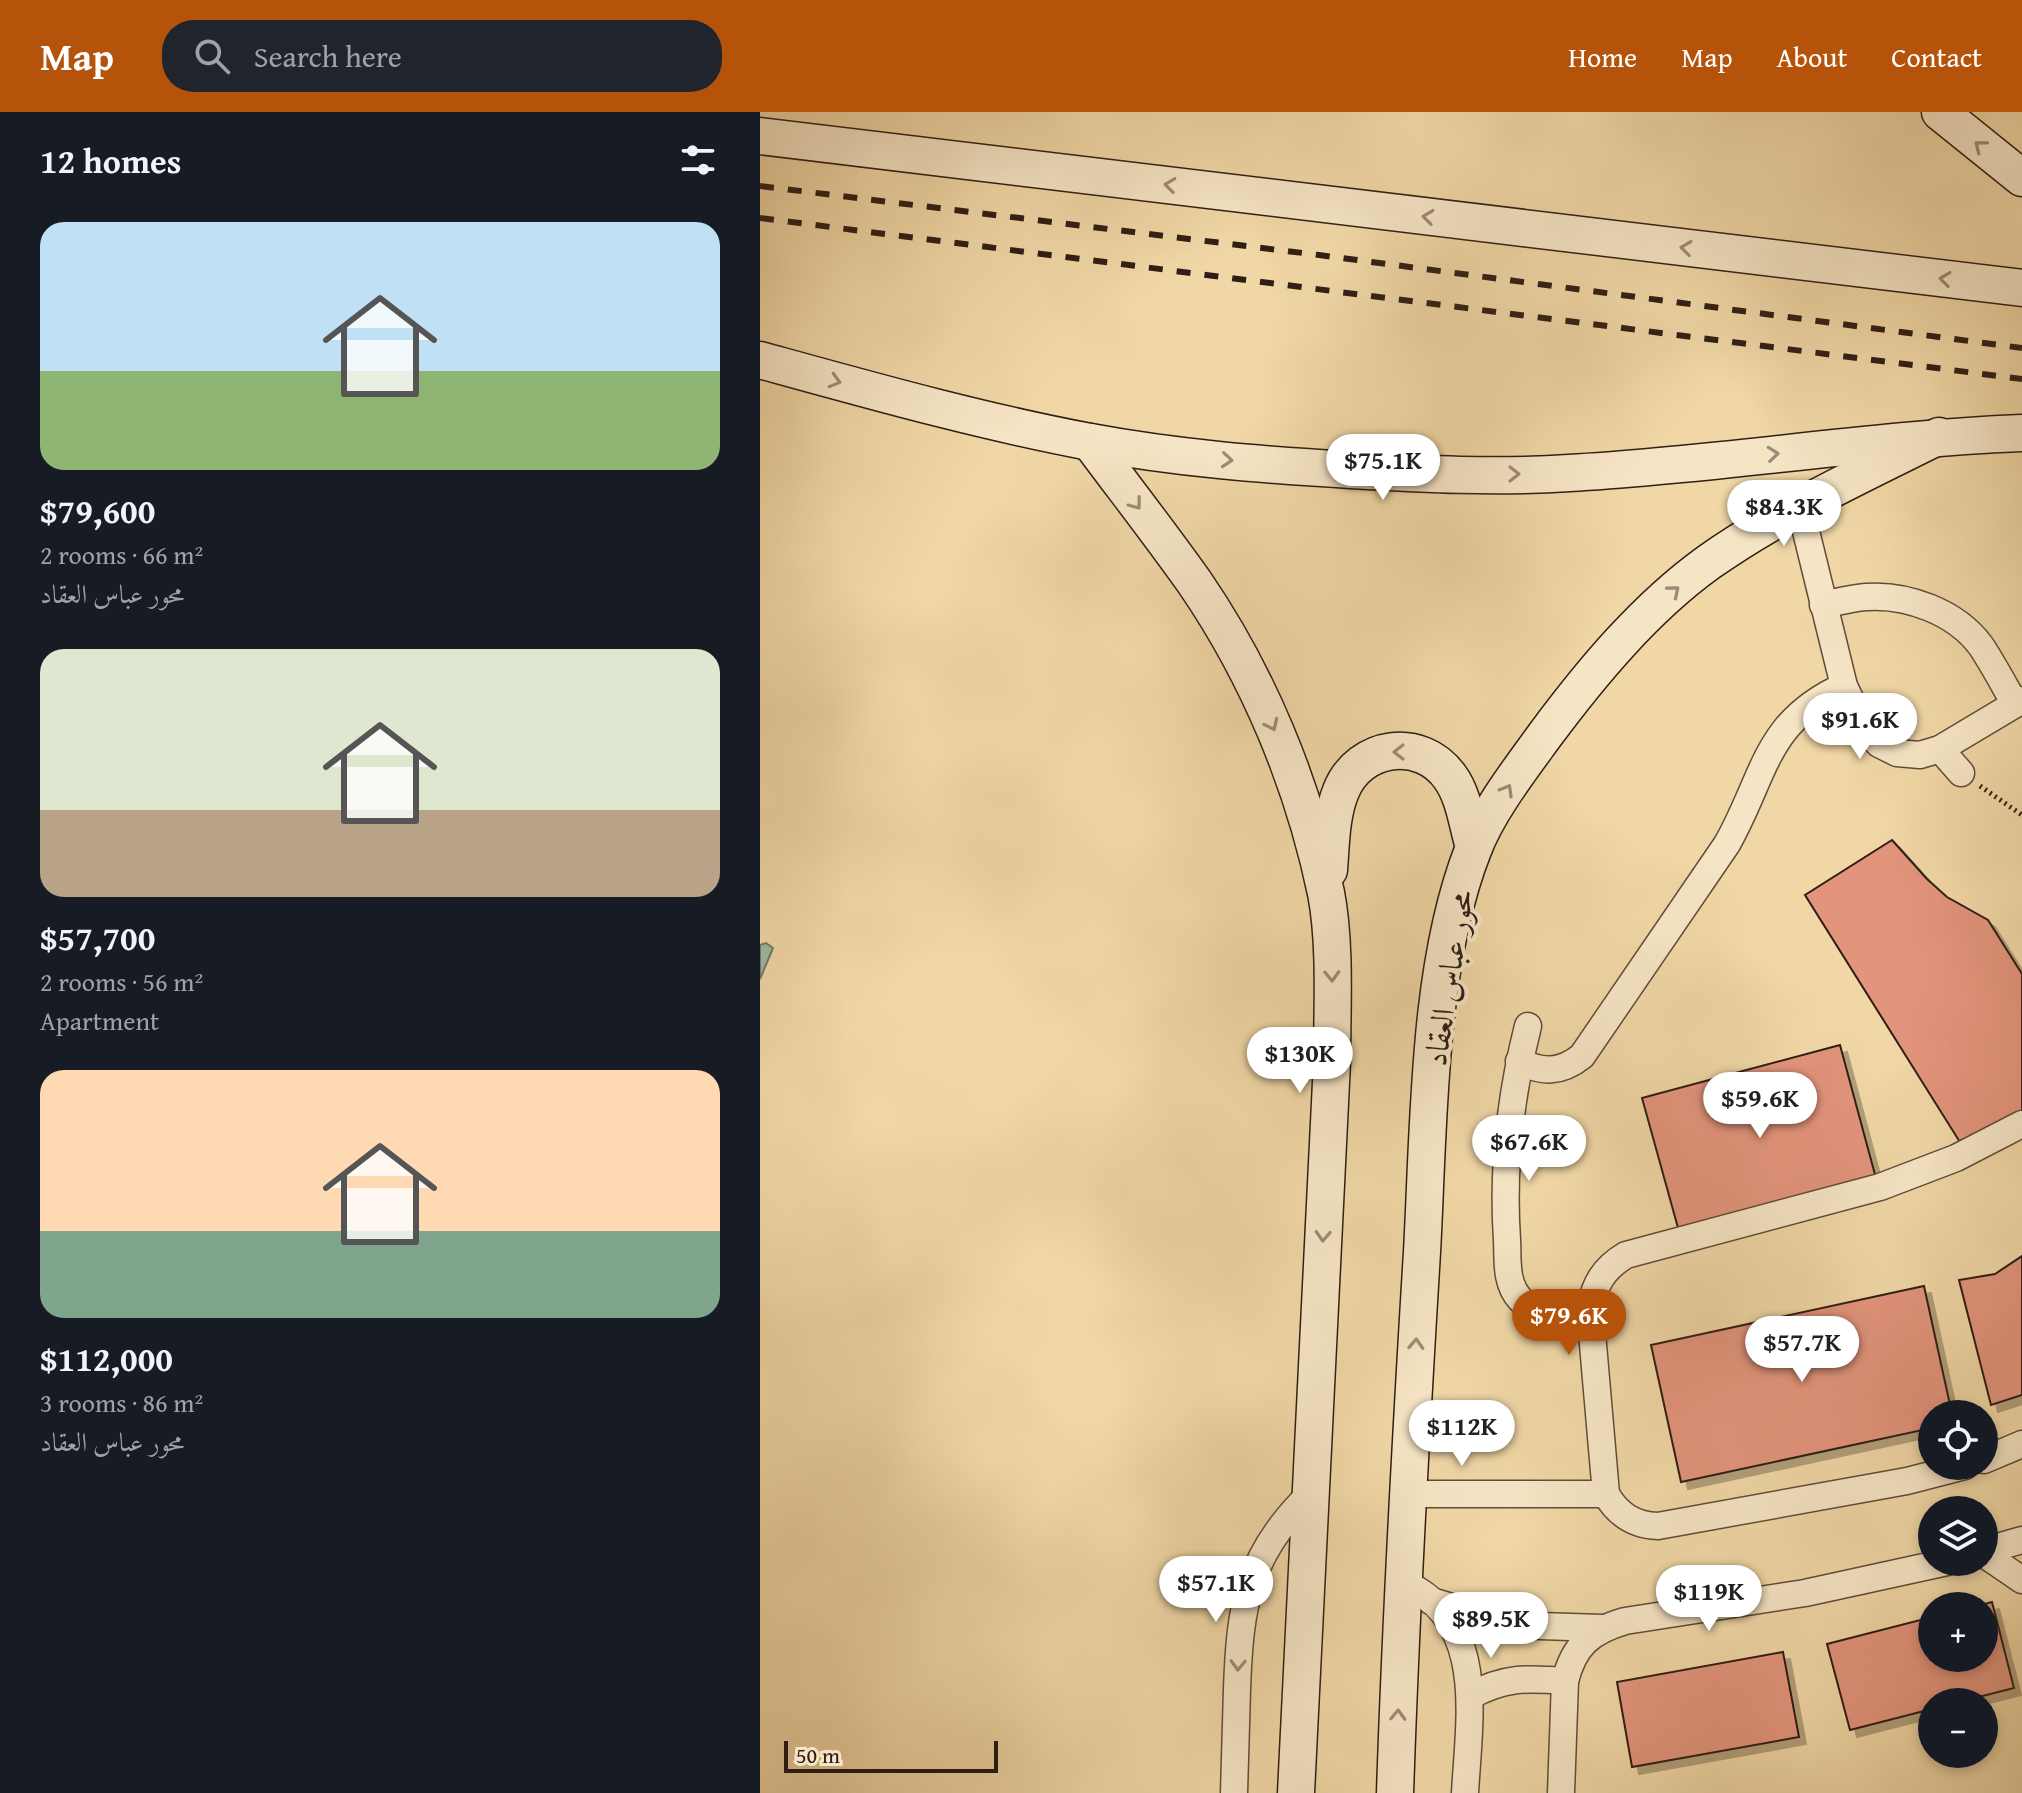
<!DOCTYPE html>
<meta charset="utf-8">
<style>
body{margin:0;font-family:"Gentium Book Plus",Amiri,serif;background:#20242c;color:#f1f3f6;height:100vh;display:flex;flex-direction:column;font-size:30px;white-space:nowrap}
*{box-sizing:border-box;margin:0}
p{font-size:26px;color:#9ea1a6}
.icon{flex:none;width:44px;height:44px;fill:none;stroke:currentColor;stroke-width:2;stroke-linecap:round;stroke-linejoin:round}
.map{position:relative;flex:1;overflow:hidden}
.sheet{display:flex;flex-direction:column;background:#171b24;width:760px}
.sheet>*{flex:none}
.tools{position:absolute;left:1158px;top:1288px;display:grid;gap:16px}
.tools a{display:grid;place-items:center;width:80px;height:80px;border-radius:50%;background:#171b24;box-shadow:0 4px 12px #0003;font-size:40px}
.scale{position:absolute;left:24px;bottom:20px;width:214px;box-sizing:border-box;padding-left:8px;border:4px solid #2f1e16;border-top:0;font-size:22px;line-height:28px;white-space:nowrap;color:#2f1e16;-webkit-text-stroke:6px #f6e5c5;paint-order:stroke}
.price{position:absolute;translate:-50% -68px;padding:0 18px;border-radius:28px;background:#fff;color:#222;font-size:26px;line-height:52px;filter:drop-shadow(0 2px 4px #0008)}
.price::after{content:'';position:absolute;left:50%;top:48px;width:24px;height:18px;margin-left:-12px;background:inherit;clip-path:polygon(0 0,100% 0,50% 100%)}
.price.selected{background:#b45309;color:#fff}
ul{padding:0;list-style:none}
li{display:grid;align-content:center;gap:16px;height:424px;padding:0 40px}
li span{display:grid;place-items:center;height:248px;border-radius:24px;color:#555}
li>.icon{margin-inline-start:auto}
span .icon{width:144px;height:144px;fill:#fffc;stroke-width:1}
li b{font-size:34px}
h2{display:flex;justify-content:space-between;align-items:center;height:96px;padding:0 40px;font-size:34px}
header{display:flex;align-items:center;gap:48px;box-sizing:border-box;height:112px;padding:0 40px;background:#b45309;color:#fff}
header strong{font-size:38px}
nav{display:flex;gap:44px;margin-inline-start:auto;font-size:28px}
.search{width:560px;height:72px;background:#20242c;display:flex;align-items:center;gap:20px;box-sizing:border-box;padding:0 28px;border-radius:32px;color:#9ea1a6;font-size:30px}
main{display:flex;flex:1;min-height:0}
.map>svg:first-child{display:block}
.water{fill:#9cbaa1;stroke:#707c69;stroke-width:2}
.building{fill:#e2947b;stroke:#2f1e16;stroke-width:2;filter:url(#shadow)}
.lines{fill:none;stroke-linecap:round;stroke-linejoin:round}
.street-casing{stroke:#604c3a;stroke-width:29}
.secondary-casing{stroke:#2f1e16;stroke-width:39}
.path{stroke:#2f1e16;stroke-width:5;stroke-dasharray:2 4;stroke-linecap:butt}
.street{stroke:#f6e5c5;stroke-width:26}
.secondary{stroke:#f6e5c5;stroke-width:36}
.rail{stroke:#2f1e16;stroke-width:6;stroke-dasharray:14 14;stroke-linecap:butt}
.oneway{stroke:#9c8b76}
.labels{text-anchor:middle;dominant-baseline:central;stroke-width:8;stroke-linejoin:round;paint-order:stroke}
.street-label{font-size:32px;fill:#2f1e16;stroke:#f6e5c5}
</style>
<header>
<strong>Map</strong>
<div class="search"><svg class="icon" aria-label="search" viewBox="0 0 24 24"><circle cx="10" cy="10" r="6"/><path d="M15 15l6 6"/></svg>Search here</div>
<nav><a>Home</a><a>Map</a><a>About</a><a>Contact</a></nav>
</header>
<main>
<section class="sheet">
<h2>12 homes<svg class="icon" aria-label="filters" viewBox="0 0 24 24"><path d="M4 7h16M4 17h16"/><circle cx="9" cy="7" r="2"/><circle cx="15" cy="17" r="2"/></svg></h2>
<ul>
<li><span style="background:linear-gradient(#bfe0f5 60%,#8fb573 0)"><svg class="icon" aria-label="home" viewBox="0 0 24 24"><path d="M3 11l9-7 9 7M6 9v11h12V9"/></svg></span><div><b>$79,600</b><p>2 rooms · 66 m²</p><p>محور عباس العقاد</p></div></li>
<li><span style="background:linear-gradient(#dfe7d0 65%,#b9a48a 0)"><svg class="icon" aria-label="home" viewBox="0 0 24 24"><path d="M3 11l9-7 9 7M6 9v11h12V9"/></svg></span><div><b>$57,700</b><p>2 rooms · 56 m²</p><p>Apartment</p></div></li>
<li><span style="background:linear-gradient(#ffd9b3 65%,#7fa58c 0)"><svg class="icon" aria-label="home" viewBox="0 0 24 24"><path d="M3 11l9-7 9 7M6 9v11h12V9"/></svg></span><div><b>$112,000</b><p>3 rooms · 86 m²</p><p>محور عباس العقاد</p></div></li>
</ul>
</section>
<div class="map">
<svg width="1262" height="1681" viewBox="0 0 1262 1681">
<defs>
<filter id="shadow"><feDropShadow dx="7" dy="7" stdDeviation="0" flood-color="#0004"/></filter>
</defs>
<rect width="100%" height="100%" fill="#f1d7a6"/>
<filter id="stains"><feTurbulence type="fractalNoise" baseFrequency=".0025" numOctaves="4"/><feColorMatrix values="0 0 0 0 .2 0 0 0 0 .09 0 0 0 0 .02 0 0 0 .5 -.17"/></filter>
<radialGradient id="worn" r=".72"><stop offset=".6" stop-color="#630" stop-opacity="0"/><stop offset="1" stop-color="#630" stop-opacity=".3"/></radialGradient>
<polygon class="water" points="6,831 13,836 0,867 0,833"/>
<g class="building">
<polygon points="1132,728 1167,767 1187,785 1228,808 1262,862 1262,1002 1203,1035 1045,783"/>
<polygon points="1080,933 1117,1070 920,1123 882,986"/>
<polygon points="1262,1144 1262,1283 1231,1293 1199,1168 1235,1162"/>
<polygon points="1164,1174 1192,1302 1172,1302 1172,1316 921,1370 891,1233"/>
<polygon points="1232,1490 1254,1576 1199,1590 1172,1590 1172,1597 1090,1618 1067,1532 1172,1505 1172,1546 1224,1546 1224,1494 1217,1494"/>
<polygon points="1023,1540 1039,1625 872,1655 857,1570"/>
</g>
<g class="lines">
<g class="street-casing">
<g id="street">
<polyline points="1040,395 1084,574 1104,616 1119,632 1137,641 1160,643 1180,637 1262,588"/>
<path d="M1063,493C1077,490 1092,486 1106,485C1147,482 1196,500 1221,534C1233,552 1244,573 1255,592"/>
<polyline points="1180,637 1201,661"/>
<path d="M768,914C750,986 742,1055 747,1128C748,1147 745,1171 760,1187C777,1205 807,1198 830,1198"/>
<path d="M759,949C782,961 801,961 822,944L967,732C1006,663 1004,610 1084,574"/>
<polyline points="1224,1348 1262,1332"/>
<path d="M1205,1354L1147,1369L898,1414C874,1413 858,1403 846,1382L830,1198C834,1172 844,1156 866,1143L1120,1075L1196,1046L1262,1012"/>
<polyline points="647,1382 846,1382"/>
<polyline points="1224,1439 1262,1428"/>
<polyline points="1224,1442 1262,1468"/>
<path d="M642,1470C728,1507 709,1606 705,1681"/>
<polyline points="671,1489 752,1513 842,1516"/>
<path d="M710,1584C744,1565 766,1566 805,1569"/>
<path d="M474,1681C475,1646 476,1612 477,1577C480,1494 487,1444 549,1383"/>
<path d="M801,1681L805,1569C814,1533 831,1519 865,1509L1045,1481L1187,1450"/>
</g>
</g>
<g class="secondary-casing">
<g id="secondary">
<polyline points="1180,0 1262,66"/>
<polyline points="0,24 1262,176"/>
<path d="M0,248C109,278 219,309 330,330C416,346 504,353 591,358C663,362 737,366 809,361C960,353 1110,327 1262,321"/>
<path d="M330,330C365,377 401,423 435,471C498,563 543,671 566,781C576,832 572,898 572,950L536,1681"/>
<path d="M569,758C571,732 571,703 581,679C599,633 661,624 690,665C704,684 707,712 714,735"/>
<path d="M635,1681C641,1500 651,1320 662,1140C669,1014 667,855 713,738C727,700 761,656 785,623C831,561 885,496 949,450C1020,400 1101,363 1179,324"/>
</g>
</g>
<polyline class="path" points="1220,674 1262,703"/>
<use href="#street" class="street"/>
<use href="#secondary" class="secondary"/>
<g class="rail">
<polyline points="0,74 559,143 1262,236"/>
<polyline points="0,106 1262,267"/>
</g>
</g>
<defs><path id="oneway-chevron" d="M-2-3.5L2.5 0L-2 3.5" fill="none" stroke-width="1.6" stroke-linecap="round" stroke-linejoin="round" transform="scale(2)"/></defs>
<g class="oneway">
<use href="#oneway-chevron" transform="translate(1220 34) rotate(-142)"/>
<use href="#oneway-chevron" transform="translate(410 73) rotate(-173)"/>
<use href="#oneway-chevron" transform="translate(668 105) rotate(-173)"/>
<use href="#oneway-chevron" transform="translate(926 136) rotate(-173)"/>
<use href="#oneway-chevron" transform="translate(1185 167) rotate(-173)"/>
<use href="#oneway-chevron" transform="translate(75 269) rotate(16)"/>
<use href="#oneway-chevron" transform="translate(1013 342) rotate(-6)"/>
<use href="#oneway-chevron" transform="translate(467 348) rotate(5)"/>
<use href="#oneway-chevron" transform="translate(754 362)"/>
<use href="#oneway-chevron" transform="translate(376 392) rotate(53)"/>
<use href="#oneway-chevron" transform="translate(914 479) rotate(-40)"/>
<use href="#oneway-chevron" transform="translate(512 613) rotate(65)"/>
<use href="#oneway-chevron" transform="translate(639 640) rotate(-180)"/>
<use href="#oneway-chevron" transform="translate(747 678) rotate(-60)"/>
<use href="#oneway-chevron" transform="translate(572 864) rotate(88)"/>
<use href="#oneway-chevron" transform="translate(563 1124) rotate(93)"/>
<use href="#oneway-chevron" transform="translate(656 1232) rotate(-87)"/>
<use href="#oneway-chevron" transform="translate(478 1553) rotate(92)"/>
<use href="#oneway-chevron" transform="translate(638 1603) rotate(-88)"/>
</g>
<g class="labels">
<g class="street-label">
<text transform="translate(688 866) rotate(-81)">محور عباس العقاد</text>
</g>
</g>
<rect width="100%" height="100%" filter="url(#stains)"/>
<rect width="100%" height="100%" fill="url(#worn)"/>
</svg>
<div class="tools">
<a><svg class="icon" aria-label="locate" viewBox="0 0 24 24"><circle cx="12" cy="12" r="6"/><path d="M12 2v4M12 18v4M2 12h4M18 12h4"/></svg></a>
<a><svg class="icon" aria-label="layers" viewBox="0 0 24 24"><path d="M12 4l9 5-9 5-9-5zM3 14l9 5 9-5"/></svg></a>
<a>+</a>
<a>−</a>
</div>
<div class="scale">50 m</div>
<b class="price" style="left:623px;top:390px">$75.1K</b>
<b class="price" style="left:1024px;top:436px">$84.3K</b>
<b class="price" style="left:1100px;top:649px">$91.6K</b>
<b class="price" style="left:540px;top:983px">$130K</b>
<b class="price" style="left:1000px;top:1028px">$59.6K</b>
<b class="price" style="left:769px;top:1071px">$67.6K</b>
<b class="price selected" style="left:809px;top:1245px">$79.6K</b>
<b class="price" style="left:1042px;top:1272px">$57.7K</b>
<b class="price" style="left:702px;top:1356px">$112K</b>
<b class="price" style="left:456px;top:1512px">$57.1K</b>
<b class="price" style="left:949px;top:1521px">$119K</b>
<b class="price" style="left:731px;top:1548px">$89.5K</b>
</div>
</main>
